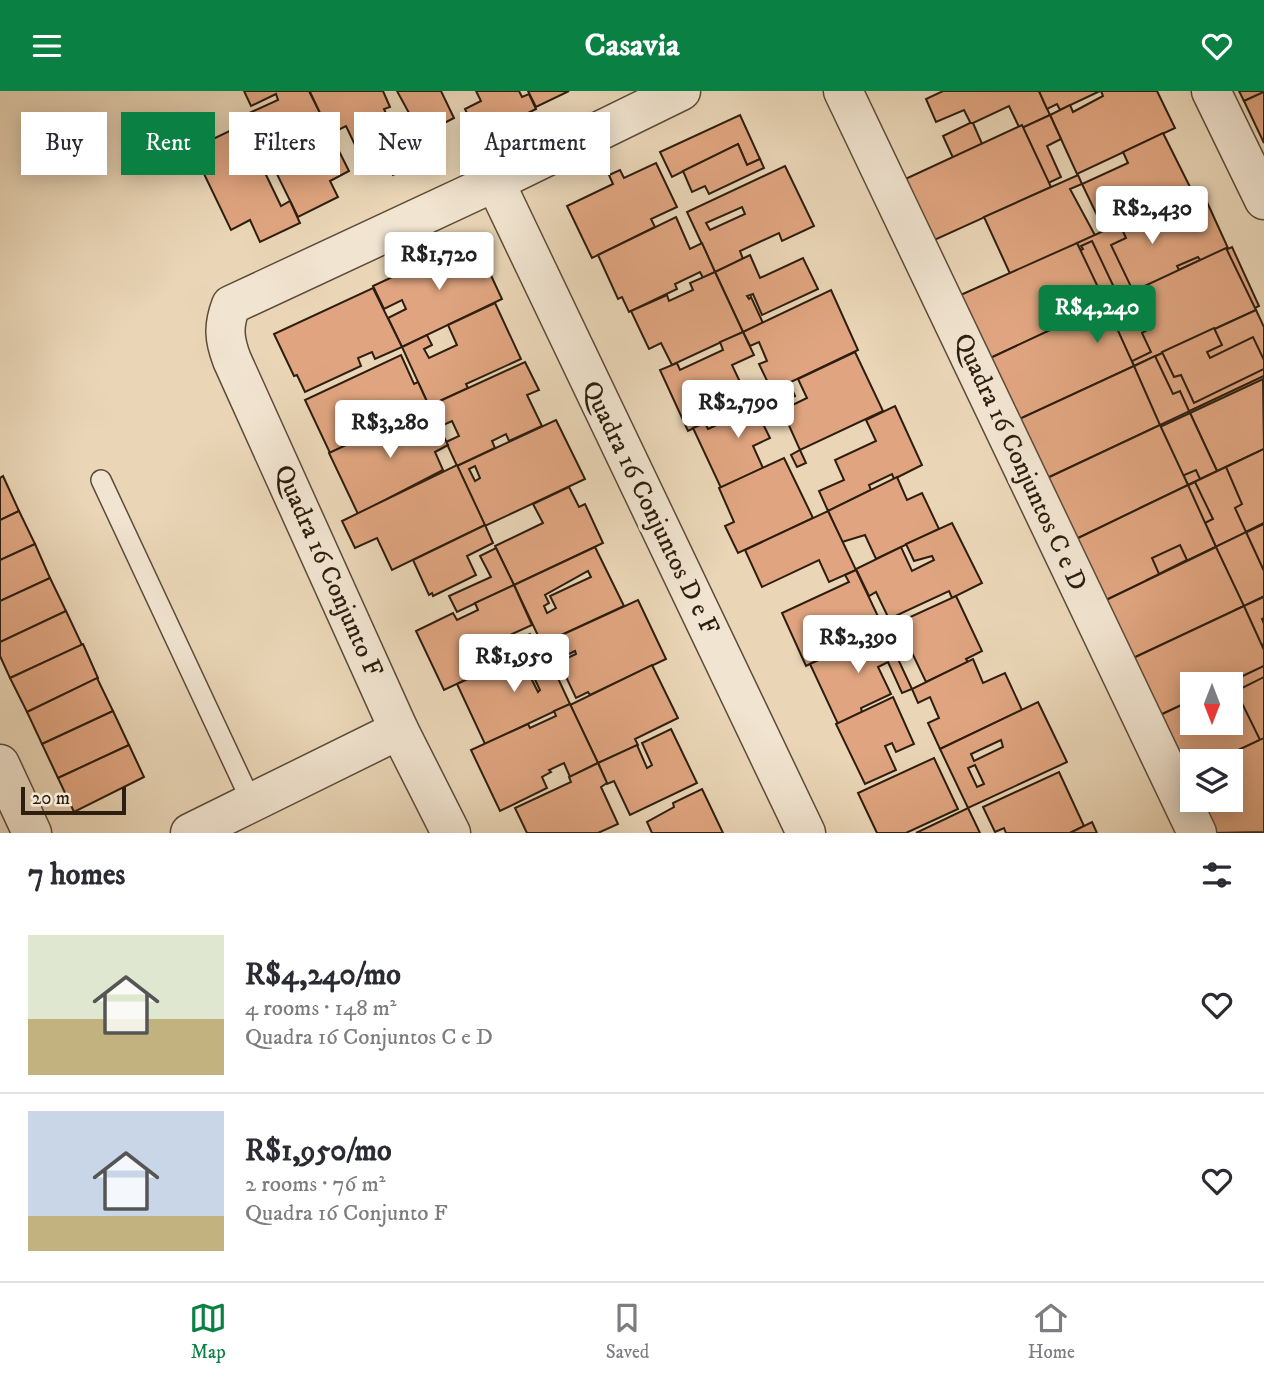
<!DOCTYPE html>
<meta charset="utf-8">
<style>
body{margin:0;font-family:"IM FELL DW Pica",serif;background:#f2f2f3;color:#2b2b33;height:100vh;display:flex;flex-direction:column;font-size:26px;white-space:nowrap}
*{box-sizing:border-box;margin:0}
p{font-size:23px;color:#7c7c81}
.icon{flex:none;width:38px;height:38px;fill:none;stroke:currentColor;stroke-width:2;stroke-linecap:round;stroke-linejoin:round}
.map{position:relative;height:742px;overflow:hidden}
.details{display:flex;flex-direction:column;background:#fff;flex:1}
.details>*{flex:none}
.banner{position:absolute;left:21px;top:21px;width:700px;height:63px;display:flex;gap:14px}
.needle{width:46px;rotate:180deg}
.tools{position:absolute;left:1180px;top:581px;display:grid;gap:14px}
.tools a{display:grid;place-items:center;width:63px;height:63px;border-radius:0px;background:#fff;box-shadow:0 4px 18px #0003;font-size:35px}
.scale{position:absolute;left:21px;bottom:18px;width:105px;box-sizing:border-box;padding-left:7px;border:4px solid #2d1e0f;border-top:0;font-size:19px;line-height:24px;white-space:nowrap;color:#2d1e0f;-webkit-text-stroke:5px #f1e4d0;paint-order:stroke}
.price{position:absolute;translate:-50% -60px;padding:0 16px;border-radius:7px;background:#fff;color:#222;font-size:23px;line-height:46px;filter:drop-shadow(0 2px 4px #0008)}
.price::after{content:'';position:absolute;left:50%;top:42px;width:21px;height:16px;margin-left:-10px;background:inherit;clip-path:polygon(0 0,100% 0,50% 100%)}
.price.on{background:#0b8043;color:#fff}
ul{padding:0;list-style:none}
li{display:flex;align-items:center;gap:21px;height:175px;padding:0 28px}
li+li{border-top:2px solid #e1e1e2}
li span{display:grid;place-items:center;flex:none;width:196px;height:140px;border-radius:0px;color:#555}
li>.icon{margin-inline-start:auto}
span .icon{width:84px;height:84px;fill:#fffc;stroke-width:1}
li b{font-size:30px}
h2{display:flex;justify-content:space-between;align-items:center;height:84px;padding:0 28px;font-size:30px}
.pill{padding:0 24px;border-radius:0px;background:#fff;box-shadow:0 4px 18px #0003;font-size:24px;line-height:63px}
.pill.on{background:#0b8043;color:#fff}
header{display:flex;justify-content:space-between;align-items:center;height:91px;padding:0 28px;background:#0b8043;color:#fff;font-size:32px;font-weight:700}
.dock{display:flex;justify-content:space-around;align-items:center;height:98px;border-top:2px solid #e1e1e2;background:#fff;font-size:19px;color:#7c7c81}
.dock a{display:grid;justify-items:center;gap:4px}
.dock .on{color:#0b8043}
.map>svg:first-child{display:block}
.building{fill:#e0a580;stroke:#2d1e0f;stroke-width:2;fill-rule:evenodd}
.lines{fill:none;stroke-linecap:round;stroke-linejoin:round}
.lane-casing{stroke:#5c4c39;stroke-width:22}
.street-casing{stroke:#5c4c39;stroke-width:41}
.lane{stroke:#f1e4d0;stroke-width:19}
.street{stroke:#f1e4d0;stroke-width:38}
.labels{text-anchor:middle;dominant-baseline:central;stroke-width:7;stroke-linejoin:round;paint-order:stroke}
.street-label{font-size:26px;fill:#2d1e0f;stroke:#f1e4d0}
</style>
<header><svg class="icon" aria-label="menu" viewBox="0 0 24 24"><path d="M4 6h16M4 12h16M4 18h16"/></svg>Casavia<svg class="icon" aria-label="heart" viewBox="0 0 24 24"><path d="M12 20l-8-8c-3-5 5-10 8-4 3-6 11-1 8 4z"/></svg></header>
<div class="map">
<svg width="1264" height="742" viewBox="0 0 1264 742">
<rect width="100%" height="100%" fill="#ead6b7"/>
<filter id="stains"><feTurbulence type="fractalNoise" baseFrequency=".00286" numOctaves="4"/><feColorMatrix values="0 0 0 0 .2 0 0 0 0 .09 0 0 0 0 .02 0 0 0 .5 -.17"/></filter>
<radialGradient id="worn" r=".72"><stop offset=".6" stop-color="#630" stop-opacity="0"/><stop offset="1" stop-color="#630" stop-opacity=".3"/></radialGradient>
<g class="building">
<polygon points="244,0 309,0 349,80 330,90 338,106 298,126 272,73 282,68 278,62 269,67 247,23 278,9 276,3 251,15"/>
<polygon points="311,0 383,0 390,16 384,18 392,36 399,33 418,72 393,84 384,65 365,75 346,35 330,43 310,1"/>
<polygon points="397,0 441,0 454,27 421,44"/>
<polygon points="476,0 519,0 522,6 529,3 536,18 478,47 465,18 481,10"/>
<polygon points="528,0 569,0 536,16"/>
<polygon points="943,0 1039,0 1050,24 1020,38 1009,15 971,33 964,19 936,31 926,8"/>
<polygon points="1039,0 1100,0 1060,19 1057,13 1047,18"/>
<polygon points="1101,0 1157,0 1175,37 1077,83 1050,24 1070,14 1073,21 1103,5"/>
<polygon points="1239,0 1264,0 1264,1 1244,10"/>
<polygon points="1264,1 1264,52 1244,10"/>
<polygon points="740,24 760,68 747,74 738,53 672,86 660,61"/>
<polygon points="1050,24 1061,48 1047,55 1061,86 1029,101 1030,105 1001,118 974,59 1001,47 1003,52 1014,47 1011,42"/>
<polygon points="970,32 973,32 983,55 954,69 943,45"/>
<polygon points="242,34 281,115 290,110 300,132 260,151 250,129 231,139 192,58"/>
<polygon points="1022,34 1051,96 930,151 901,90"/>
<polygon points="1163,42 1191,98 1166,110 1168,114 1106,143 1082,93 1128,72 1123,61"/>
<polygon points="738,53 747,74 760,68 764,77 709,103 705,95 692,101 683,80"/>
<polygon points="656,72 677,116 651,128 655,136 592,167 567,115 613,93 609,84 620,79 624,87"/>
<path d="M785,75L814,135L782,150L779,142L740,160L743,168L715,181L687,121ZM742,116L745,123L710,139L706,132Z"/>
<polygon points="1078,84 1082,93 1070,98 1097,148 1012,187 984,126"/>
<polygon points="1198,97 1226,157 1106,213 1077,152"/>
<polygon points="1201,98 1228,157 1201,170 1198,166 1177,175 1180,181 1134,202 1111,154 1126,147 1121,136"/>
<polygon points="676,126 690,158 702,152 715,181 703,187 700,181 675,193 677,198 629,221 622,206 618,208 598,164"/>
<polygon points="474,148 502,208 402,256 388,227 406,218 402,209 384,218 373,195"/>
<polygon points="1092,150 1120,209 1038,247 1011,188 1035,176 1037,180 1083,158 1081,155"/>
<polygon points="1077,152 1106,213 986,269 956,206"/>
<path d="M1232,156L1259,215L1162,261L1134,202ZM1160,206L1168,223L1160,226L1153,209Z"/>
<polygon points="1226,157 1256,219 1134,275 1106,213"/>
<polygon points="750,164 760,187 803,167 818,198 762,224 753,203 747,205 749,208 751,206 763,232 743,241 715,181"/>
<polygon points="715,181 743,241 672,274 661,252 649,258 631,220 667,204 669,210 693,199 690,192"/>
<polygon points="373,197 402,256 375,268 372,261 358,267 361,275 305,301 297,284 294,285 274,243"/>
<polygon points="831,199 858,259 772,300 759,273 767,270 759,251 750,255 743,241"/>
<polygon points="1134,202 1151,237 1142,242 1151,261 1118,277 1110,260 1107,262 1117,284 1067,308 1038,247"/>
<polygon points="495,212 521,268 466,293 468,297 429,315 402,256 427,244 432,254 424,258 429,267 457,254 448,234"/>
<polygon points="1106,213 1134,275 1015,330 986,269"/>
<polygon points="1256,219 1264,236 1264,285 1160,334 1134,275"/>
<polygon points="1214,237 1222,254 1207,261 1210,267 1253,246 1264,269 1264,278 1194,312 1181,284 1174,286 1162,261"/>
<polygon points="743,241 754,264 732,274 749,310 688,340 660,279 677,272 680,279 723,259 720,251"/>
<polygon points="855,261 883,320 800,359 782,319 807,307 798,288"/>
<polygon points="401,264 414,293 418,291 429,315 330,362 305,309"/>
<polygon points="1155,265 1173,303 1180,300 1190,322 1097,366 1068,307"/>
<polygon points="525,271 539,299 527,304 542,335 509,350 506,343 492,350 495,357 457,375 446,351 459,345 452,330 439,336 429,315"/>
<polygon points="1134,275 1160,334 1043,389 1015,330"/>
<polygon points="1264,285 1264,358 1188,394 1160,334"/>
<polygon points="1263,288 1264,358 1217,380 1190,322"/>
<polygon points="789,292 795,305 779,313 772,300"/>
<polygon points="772,300 782,319 761,329 770,347 753,355 763,377 721,397 693,337 705,332 708,338 728,329 725,322"/>
<polygon points="429,315 448,354 435,361 443,379 358,423 329,362 382,337 385,344 394,340 391,333"/>
<polygon points="895,315 922,374 894,388 892,383 869,394 871,399 828,420 819,400 844,389 835,369 876,350 866,329"/>
<polygon points="1190,322 1217,380 1200,388 1196,379 1177,387 1181,397 1123,425 1095,366"/>
<path d="M556,329L585,388L485,435L457,375ZM475,375L480,387L475,390L469,378Z"/>
<polygon points="1160,334 1188,394 1072,450 1043,389"/>
<polygon points="1264,358 1264,433 1216,456 1188,394"/>
<polygon points="1264,358 1264,432 1246,441 1235,417 1242,413 1226,376"/>
<polygon points="800,359 806,372 797,376 791,364"/>
<polygon points="784,367 813,427 738,462 725,435 734,431 719,397"/>
<polygon points="457,374 485,434 392,479 377,447 355,457 342,430"/>
<polygon points="3,385 19,420 0,429 0,387"/>
<polygon points="897,386 907,409 922,402 939,438 876,468 865,444 842,451 828,420"/>
<polygon points="1195,391 1213,428 1158,455 1140,417"/>
<polygon points="1188,394 1216,456 1102,511 1072,450"/>
<polygon points="569,396 579,416 585,413 603,452 514,494 495,455 543,432 533,413"/>
<polygon points="19,420 35,453 0,469 0,429"/>
<polygon points="828,420 856,479 829,491 819,469 762,496 745,459"/>
<polygon points="952,432 982,492 952,507 949,500 889,528 876,501 869,505 856,478 901,456 912,480 934,469 932,465 914,470 906,453"/>
<polygon points="1264,432 1264,480 1246,441"/>
<polygon points="1264,433 1264,505 1244,515 1216,456"/>
<polygon points="485,434 493,452 467,465 476,484 433,505 432,502 429,504 413,469"/>
<polygon points="1246,441 1264,480 1264,506 1176,548 1147,489"/>
<polygon points="35,453 50,487 0,510 0,469"/>
<polygon points="1180,454 1187,469 1159,483 1152,467"/>
<path d="M595,456L624,515L542,553L514,494ZM588,480L591,486L550,505L556,517L547,522L544,515L549,512L545,504Z"/>
<polygon points="1216,456 1244,515 1129,569 1102,511"/>
<polygon points="496,457 514,494 457,521 449,505 491,486 480,465"/>
<polygon points="856,479 884,538 871,544 869,538 830,556 833,562 806,575 782,522 849,491 845,484"/>
<polygon points="50,487 66,520 0,551 0,510"/>
<polygon points="514,494 532,534 501,548 504,554 530,543 536,556 444,599 416,540 453,522 457,529 478,519 475,512"/>
<polygon points="956,505 982,560 966,568 968,571 926,591 905,547 891,554 884,538"/>
<polygon points="1264,505 1264,559 1244,515"/>
<polygon points="1264,506 1264,527 1262,528 1264,533 1264,553 1255,557 1259,565 1255,567 1261,580 1230,594 1202,593 1179,546 1210,532 1211,535 1237,523 1235,519"/>
<polygon points="638,509 666,568 590,604 588,601 576,607 559,571 576,563 575,560 551,572 542,553"/>
<polygon points="1244,515 1264,559 1264,575 1226,593 1192,593 1192,609 1156,626 1129,569"/>
<polygon points="66,520 82,554 10,587 0,565 0,551"/>
<polygon points="884,538 912,598 902,602 888,571 878,576 891,603 861,617 862,621 838,633 810,573"/>
<polygon points="83,553 98,587 27,621 10,587"/>
<path d="M542,553L570,613L485,653L457,593ZM529,576L540,599L538,601L526,577Z"/>
<polygon points="973,568 983,592 1005,582 1022,619 940,658 928,632 939,627 930,606 918,612 912,598"/>
<polygon points="652,574 678,627 635,648 638,654 598,672 570,614"/>
<polygon points="1264,575 1264,647 1215,670 1192,670 1192,681 1184,685 1156,626 1192,609 1192,632 1230,632 1230,593 1226,593"/>
<polygon points="1264,586 1264,652 1262,653 1236,600"/>
<polygon points="97,587 113,620 42,653 27,621"/>
<polygon points="893,606 914,653 896,661 892,652 885,655 896,679 865,693 836,633"/>
<path d="M1038,611L1067,671L968,717L940,658ZM1001,649L1003,656L974,670L971,663ZM975,674L984,693L977,696L968,677Z"/>
<polygon points="570,613 598,672 570,686 564,672 549,679 551,681 542,686 547,697 500,720 471,659 528,633 530,637 556,625 554,620"/>
<polygon points="113,620 129,654 58,687 42,653"/>
<polygon points="671,638 697,692 630,724 614,690 607,693 598,672 637,654 647,677 652,674 642,652"/>
<polygon points="1264,647 1264,741 1211,742 1196,709 1230,709 1230,670 1215,670"/>
<polygon points="129,654 144,686 74,721 58,687"/>
<polygon points="934,667 958,718 906,742 877,742 858,702"/>
<polygon points="598,672 607,692 601,696 618,733 598,742 527,742 515,717 571,691 569,686"/>
<polygon points="1059,681 1084,735 1070,742 1006,742 1004,737 995,741 983,716"/>
<polygon points="702,698 723,742 652,742 647,731 674,716 673,712"/>
<polygon points="968,717 980,742 916,742"/>
<polygon points="1092,731 1097,742 1070,742"/>
</g>
<g class="lines">
<g class="lane-casing">
<polyline id="lane" points="101,389 252,712"/>
</g>
<g class="street-casing">
<g id="street">
<polyline points="843,0 1197,742"/>
<polyline points="1211,0 1264,109"/>
<polyline points="495,91 806,742"/>
<polyline points="0,673 32,742"/>
<polyline points="190,742 399,639"/>
<path d="M451,742L399,639L232,269C224,248 223,235 231,214L495,91L681,0"/>
</g>
</g>
<use href="#lane" class="lane"/>
<use href="#street" class="street"/>
</g>
<g class="labels">
<g class="street-label">
<text transform="translate(1020 371) rotate(65)">Quadra 16 Conjuntos C e D</text>
<text transform="translate(650 417) rotate(64)">Quadra 16 Conjuntos D e F</text>
<text transform="translate(328 480) rotate(66)">Quadra 16 Conjunto F</text>
</g>
</g>
<rect width="100%" height="100%" filter="url(#stains)"/>
<rect width="100%" height="100%" fill="url(#worn)"/>
</svg>
<div class="tools">
<a><svg class="needle" viewBox="-14 -14 28 28"><path d="M0-13l5 13h-10z" fill="#e53935"/><path d="M0 13l5-13h-10z" fill="#7c7c81"/></svg></a>
<a><svg class="icon" aria-label="layers" viewBox="0 0 24 24"><path d="M12 4l9 5-9 5-9-5zM3 14l9 5 9-5"/></svg></a>
</div>
<div class="scale">20 m</div>
<b class="price" style="left:1152px;top:155px">R$2,430</b>
<b class="price" style="left:439px;top:201px">R$1,720</b>
<b class="price on" style="left:1097px;top:254px">R$4,240</b>
<b class="price" style="left:738px;top:349px">R$2,790</b>
<b class="price" style="left:390px;top:369px">R$3,280</b>
<b class="price" style="left:858px;top:584px">R$2,390</b>
<b class="price" style="left:514px;top:603px">R$1,950</b>
<div class="banner">
<a class="pill">Buy</a>
<a class="pill on">Rent</a>
<a class="pill">Filters</a>
<a class="pill">New</a>
<a class="pill">Apartment</a>
</div>
</div>
<section class="details">
<h2>7 homes<svg class="icon" aria-label="filters" viewBox="0 0 24 24"><path d="M4 7h16M4 17h16"/><circle cx="9" cy="7" r="2"/><circle cx="15" cy="17" r="2"/></svg></h2>
<ul>
<li><span style="background:linear-gradient(#dfe7d0 60%,#c2b280 0)"><svg class="icon" aria-label="home" viewBox="0 0 24 24"><path d="M3 11l9-7 9 7M6 9v11h12V9"/></svg></span><div><b>R$4,240/mo</b><p>4 rooms · 148 m²</p><p>Quadra 16 Conjuntos C e D</p></div><svg class="icon" aria-label="heart" viewBox="0 0 24 24"><path d="M12 20l-8-8c-3-5 5-10 8-4 3-6 11-1 8 4z"/></svg></li>
<li><span style="background:linear-gradient(#c9d6e8 75%,#c2b280 0)"><svg class="icon" aria-label="home" viewBox="0 0 24 24"><path d="M3 11l9-7 9 7M6 9v11h12V9"/></svg></span><div><b>R$1,950/mo</b><p>2 rooms · 76 m²</p><p>Quadra 16 Conjunto F</p></div><svg class="icon" aria-label="heart" viewBox="0 0 24 24"><path d="M12 20l-8-8c-3-5 5-10 8-4 3-6 11-1 8 4z"/></svg></li>
</ul>
</section>
<nav class="dock">
<a class="on"><svg class="icon" aria-label="map" viewBox="0 0 24 24"><path d="M3 6l6-2 6 2 6-2v14l-6 2-6-2-6 2zM9 4v14M15 6v14"/></svg>Map</a>
<a><svg class="icon" aria-label="saved" viewBox="0 0 24 24"><path d="M7 4h10v16l-5-4-5 4z"/></svg>Saved</a>
<a><svg class="icon" aria-label="home" viewBox="0 0 24 24"><path d="M3 11l9-7 9 7M6 9v11h12V9"/></svg>Home</a>
</nav>
